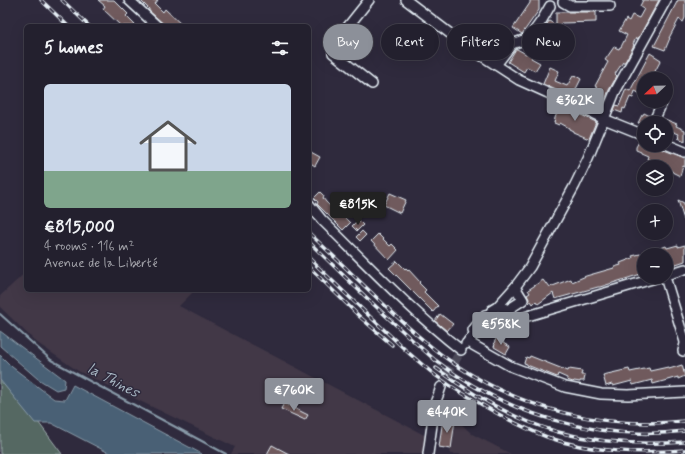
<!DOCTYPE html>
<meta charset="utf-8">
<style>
body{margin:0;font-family:Mynerve,sans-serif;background:#2b2836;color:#f1f3f6;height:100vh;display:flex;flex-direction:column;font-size:15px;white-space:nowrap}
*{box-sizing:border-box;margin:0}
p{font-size:13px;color:#a3a3aa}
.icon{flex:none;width:22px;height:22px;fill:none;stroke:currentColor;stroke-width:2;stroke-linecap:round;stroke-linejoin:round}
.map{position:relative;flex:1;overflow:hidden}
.panel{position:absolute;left:24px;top:24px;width:287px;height:268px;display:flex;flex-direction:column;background:#23202e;border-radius:6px;box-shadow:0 4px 16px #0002,0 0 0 1px #403e4a}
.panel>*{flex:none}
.hud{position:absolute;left:323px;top:24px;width:302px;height:36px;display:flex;gap:8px}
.needle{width:26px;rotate:248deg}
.fabs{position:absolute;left:637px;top:72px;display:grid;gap:8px}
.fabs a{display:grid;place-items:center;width:36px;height:36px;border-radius:50%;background:#23202e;box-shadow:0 4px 16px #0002,0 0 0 1px #403e4a;font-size:20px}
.price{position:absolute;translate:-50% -34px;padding:0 9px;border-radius:4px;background:#8c9099;color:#fff;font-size:13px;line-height:26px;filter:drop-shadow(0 1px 2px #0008)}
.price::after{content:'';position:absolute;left:50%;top:24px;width:12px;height:9px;margin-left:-6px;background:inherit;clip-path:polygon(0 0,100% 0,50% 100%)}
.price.on{background:#222;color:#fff}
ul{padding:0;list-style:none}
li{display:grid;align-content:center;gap:8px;height:212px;padding:0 20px}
li span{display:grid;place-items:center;height:124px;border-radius:6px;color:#555}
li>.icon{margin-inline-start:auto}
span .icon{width:72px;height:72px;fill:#fffc;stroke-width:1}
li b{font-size:17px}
h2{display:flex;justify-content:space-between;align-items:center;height:48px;padding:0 20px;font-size:17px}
.pill{padding:0 14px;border-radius:18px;background:#23202e;box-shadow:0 4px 16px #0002,0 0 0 1px #403e4a;font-size:14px;line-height:36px}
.pill.on{background:#8c9099;color:#fff}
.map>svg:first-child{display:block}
.built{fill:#423847}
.green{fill:#546862;stroke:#9eacad}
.water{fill:#496174;stroke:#899ba9}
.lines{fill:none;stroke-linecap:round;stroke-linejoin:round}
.stream{stroke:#899ba9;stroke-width:2}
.building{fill:#6f5a5d;stroke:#e8f1f8}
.minor-tunnel{stroke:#4b4859;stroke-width:9;stroke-dasharray:9 4.5;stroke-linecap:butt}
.minor-casing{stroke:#e8f1f8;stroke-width:12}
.minor{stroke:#2f2a3d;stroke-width:9}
.rail-casing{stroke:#e8f1f8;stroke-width:3.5}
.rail{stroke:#2f2a3d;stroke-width:2;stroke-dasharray:6;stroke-linecap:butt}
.labels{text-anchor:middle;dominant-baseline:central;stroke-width:3;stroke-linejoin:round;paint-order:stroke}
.water-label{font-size:15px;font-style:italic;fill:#a8b7c3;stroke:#2f2a3d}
</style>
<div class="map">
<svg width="685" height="454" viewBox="0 0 685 454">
<rect width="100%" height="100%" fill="#2f2a3d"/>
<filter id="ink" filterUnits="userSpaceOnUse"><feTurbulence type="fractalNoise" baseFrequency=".025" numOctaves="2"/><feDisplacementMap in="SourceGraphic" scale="8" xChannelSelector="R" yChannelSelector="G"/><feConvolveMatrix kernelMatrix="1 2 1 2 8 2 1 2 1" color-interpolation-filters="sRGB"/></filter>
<g filter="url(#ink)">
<g class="built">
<polygon points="26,272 26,290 195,290 179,306 426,436 424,454 231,454 235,447 78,371 36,342 0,307 0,296"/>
<polygon points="456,419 472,434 511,454 450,454"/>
</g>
<polygon class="green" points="0,371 62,454 0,454"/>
<g class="water">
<polygon points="0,331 65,380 64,388 56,390 38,379 0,346"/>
<polygon points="0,355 12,367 54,399 65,400 73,385 202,454 111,454 51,423 35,423 0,380"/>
</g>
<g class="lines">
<polyline class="stream" points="0,314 51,360 95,384 226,454"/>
</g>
<g class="building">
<polygon points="98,0 114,0 128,14 126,16 136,26 121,26 103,9 105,6"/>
<polygon points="140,0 158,0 155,4 163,12 165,9 183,26 166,26 149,11 149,9"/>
<polygon points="530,0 539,0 539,10 522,34 513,28 530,3"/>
<polygon points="643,0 659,0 638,39 636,38 633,44 634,45 625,62 623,62 615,74 617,76 609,90 601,110 600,110 543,84 550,67 559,71 555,81 567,86 573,76 576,77 576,76 581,79 576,89 593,98 598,88 595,86 608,62 605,60 614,47 619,49 620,47 621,47 627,35 619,31 626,19 629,21 632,15 639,18 644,9 640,6"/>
<polygon points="678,0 685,0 685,18 683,22 679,19 669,38 670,38 665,50 654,46"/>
<polygon points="556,12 596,12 596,22 561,23 545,47 536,42 549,21 556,25"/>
<polygon points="499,37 505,43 497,52 491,47"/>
<polygon points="516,49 517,49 526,54 527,53 533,56 531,58 540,63 535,71 527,67 524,72 508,62"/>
<polygon points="650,53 661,60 651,79 644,79 644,90 641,94 635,91 633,98 630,97 625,109 623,108 622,113 614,110 616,105 619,106 626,89 630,91"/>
<polygon points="560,105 596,122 589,139 573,132 573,131 569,129 569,128 560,123 559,125 554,123 555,118"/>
<polygon points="644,113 650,116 647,123 638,123 642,115 643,115"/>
<polygon points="662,118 677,124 676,126 685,130 685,141 678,138 679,137 678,136 679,134 666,129 666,123 660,123"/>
<polygon points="640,140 644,141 644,145 655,145 664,150 685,158 685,167 683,166 680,176 672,172 672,171 666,168 666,167 662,167 663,165 647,159 648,156 641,153 641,152 636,150 636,147"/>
<polygon points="309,151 320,157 315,166 309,162"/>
<polygon points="320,192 324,196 323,198 326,202 333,209 335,208 350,223 343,230 317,204 318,202 314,198"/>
<polygon points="390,193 406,200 400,213 384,205"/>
<polygon points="678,200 684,203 685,220 684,220"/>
<polygon points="358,220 363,225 357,231 352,226"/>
<polygon points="362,231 366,235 360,241 356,237"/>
<polygon points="378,234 390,246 392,244 398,250 389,260 371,241"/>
<polygon points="678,245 678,247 685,245 685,261 667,267 666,265 666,255 651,255 651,254 662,250 661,248 666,246 667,248"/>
<polygon points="644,253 644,273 600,287 598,287 555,299 553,293 538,304 536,301 533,304 531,301 529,303 529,299 527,295 530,293 528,290 543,280 546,284 547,283 550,287 571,279 572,282 586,276 614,268 614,267 621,265 620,263 633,258 632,256"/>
<polygon points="397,261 405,269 406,268 408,270 408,269 420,282 419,283 426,290 424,292 438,306 433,312 389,268"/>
<polygon points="440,314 453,324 447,331 435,321"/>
<polygon points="497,337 504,341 503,343 510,347 506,354 494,347 495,344 494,343"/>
<polygon points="530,356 568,371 569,369 582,371 581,375 585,375 584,381 580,381 580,382 574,381 573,382 567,380 567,378 558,374 557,377 527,365 527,364 524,363 526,357 529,358"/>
<polygon points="682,365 685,376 678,379 678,377 653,384 652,380 633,385 632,381 613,386 612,384 606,386 603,375 629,369 630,372 649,368 650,371 668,367 669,369"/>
<polygon points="284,403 308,415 305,420 281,409"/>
<polygon points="443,418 455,420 451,449 439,447"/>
<polygon points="272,445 289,454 267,454"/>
</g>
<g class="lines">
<polyline class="minor-tunnel" points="441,387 461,350"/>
<g class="minor-casing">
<g id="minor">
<polyline points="129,0 157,26"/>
<polyline points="369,0 334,44 333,53 372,84"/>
<polyline points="406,0 465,45 496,65 519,80 590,112 604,119 644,135"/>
<polyline points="563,2 570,6 610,6"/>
<polyline points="496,65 512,44 529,38 542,20 550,6"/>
<polyline points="653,123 662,103"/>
<polyline points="666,144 685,152"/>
<path d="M309,204L322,220C367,264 411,311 461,350"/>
<polyline points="666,275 685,269"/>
<polyline points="665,277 685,342"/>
<path d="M497,307L504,308C509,314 507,321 500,324L494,323L492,321L490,318L491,312L492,310L497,307L515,287L530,267L575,185L588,158L615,92L666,0"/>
<polyline points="506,311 523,300 515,287"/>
<polyline points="505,321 511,321 659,277"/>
<polyline points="473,330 485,315 490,314"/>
<polyline points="469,340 473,345 510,366 565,387 601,394 628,395 685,392"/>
<path d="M466,344C476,332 479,328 494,323"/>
<polyline points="683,351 685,344"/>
<polyline points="428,454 435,403 439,393 441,387"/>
</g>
</g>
<use href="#minor" class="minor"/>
<g class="rail-casing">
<g id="rail">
<polyline points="41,0 68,26"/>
<polyline points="62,0 89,26"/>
<path d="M309,233C337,259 364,286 392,312C411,330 431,348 453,363C520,409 603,430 685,421"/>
<path d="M309,242C338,270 367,299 397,326C409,337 422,349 435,360C505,414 597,442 685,431"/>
<path d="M309,258C337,286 366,313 395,340C404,349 414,358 424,366C441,381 460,392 479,403C501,416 523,428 547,437C589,452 641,454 685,450"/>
<polyline points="309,267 360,317 392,345"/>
<path d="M436,368C471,394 515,420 558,432C599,443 642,445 685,442"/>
</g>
</g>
<use href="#rail" class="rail"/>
</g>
</g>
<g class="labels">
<g class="water-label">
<text transform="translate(113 381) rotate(28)">la Thines</text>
</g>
</g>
</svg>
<div class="fabs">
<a><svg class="needle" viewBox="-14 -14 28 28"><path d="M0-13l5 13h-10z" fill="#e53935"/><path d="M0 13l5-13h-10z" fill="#a3a3aa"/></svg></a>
<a><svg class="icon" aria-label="locate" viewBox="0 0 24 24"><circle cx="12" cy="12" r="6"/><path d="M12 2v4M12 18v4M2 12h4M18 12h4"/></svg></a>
<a><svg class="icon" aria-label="layers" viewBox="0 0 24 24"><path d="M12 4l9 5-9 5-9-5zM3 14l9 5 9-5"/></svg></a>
<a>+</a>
<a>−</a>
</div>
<b class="price" style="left:575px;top:122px">€362K</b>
<b class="price on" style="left:358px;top:226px">€815K</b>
<b class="price" style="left:501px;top:346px">€558K</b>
<b class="price" style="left:294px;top:412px">€760K</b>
<b class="price" style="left:447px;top:434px">€440K</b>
<div class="hud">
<a class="pill on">Buy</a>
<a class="pill">Rent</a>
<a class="pill">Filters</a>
<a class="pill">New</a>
</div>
<section class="panel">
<h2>5 homes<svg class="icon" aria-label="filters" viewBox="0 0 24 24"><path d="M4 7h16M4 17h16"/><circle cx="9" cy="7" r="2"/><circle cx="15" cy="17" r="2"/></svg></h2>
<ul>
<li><span style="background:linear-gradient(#c9d6e8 70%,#7fa58c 0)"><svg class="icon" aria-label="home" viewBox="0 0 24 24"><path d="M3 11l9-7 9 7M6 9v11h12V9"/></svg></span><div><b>€815,000</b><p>4 rooms · 116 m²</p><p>Avenue de la Liberté</p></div></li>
</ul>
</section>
</div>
